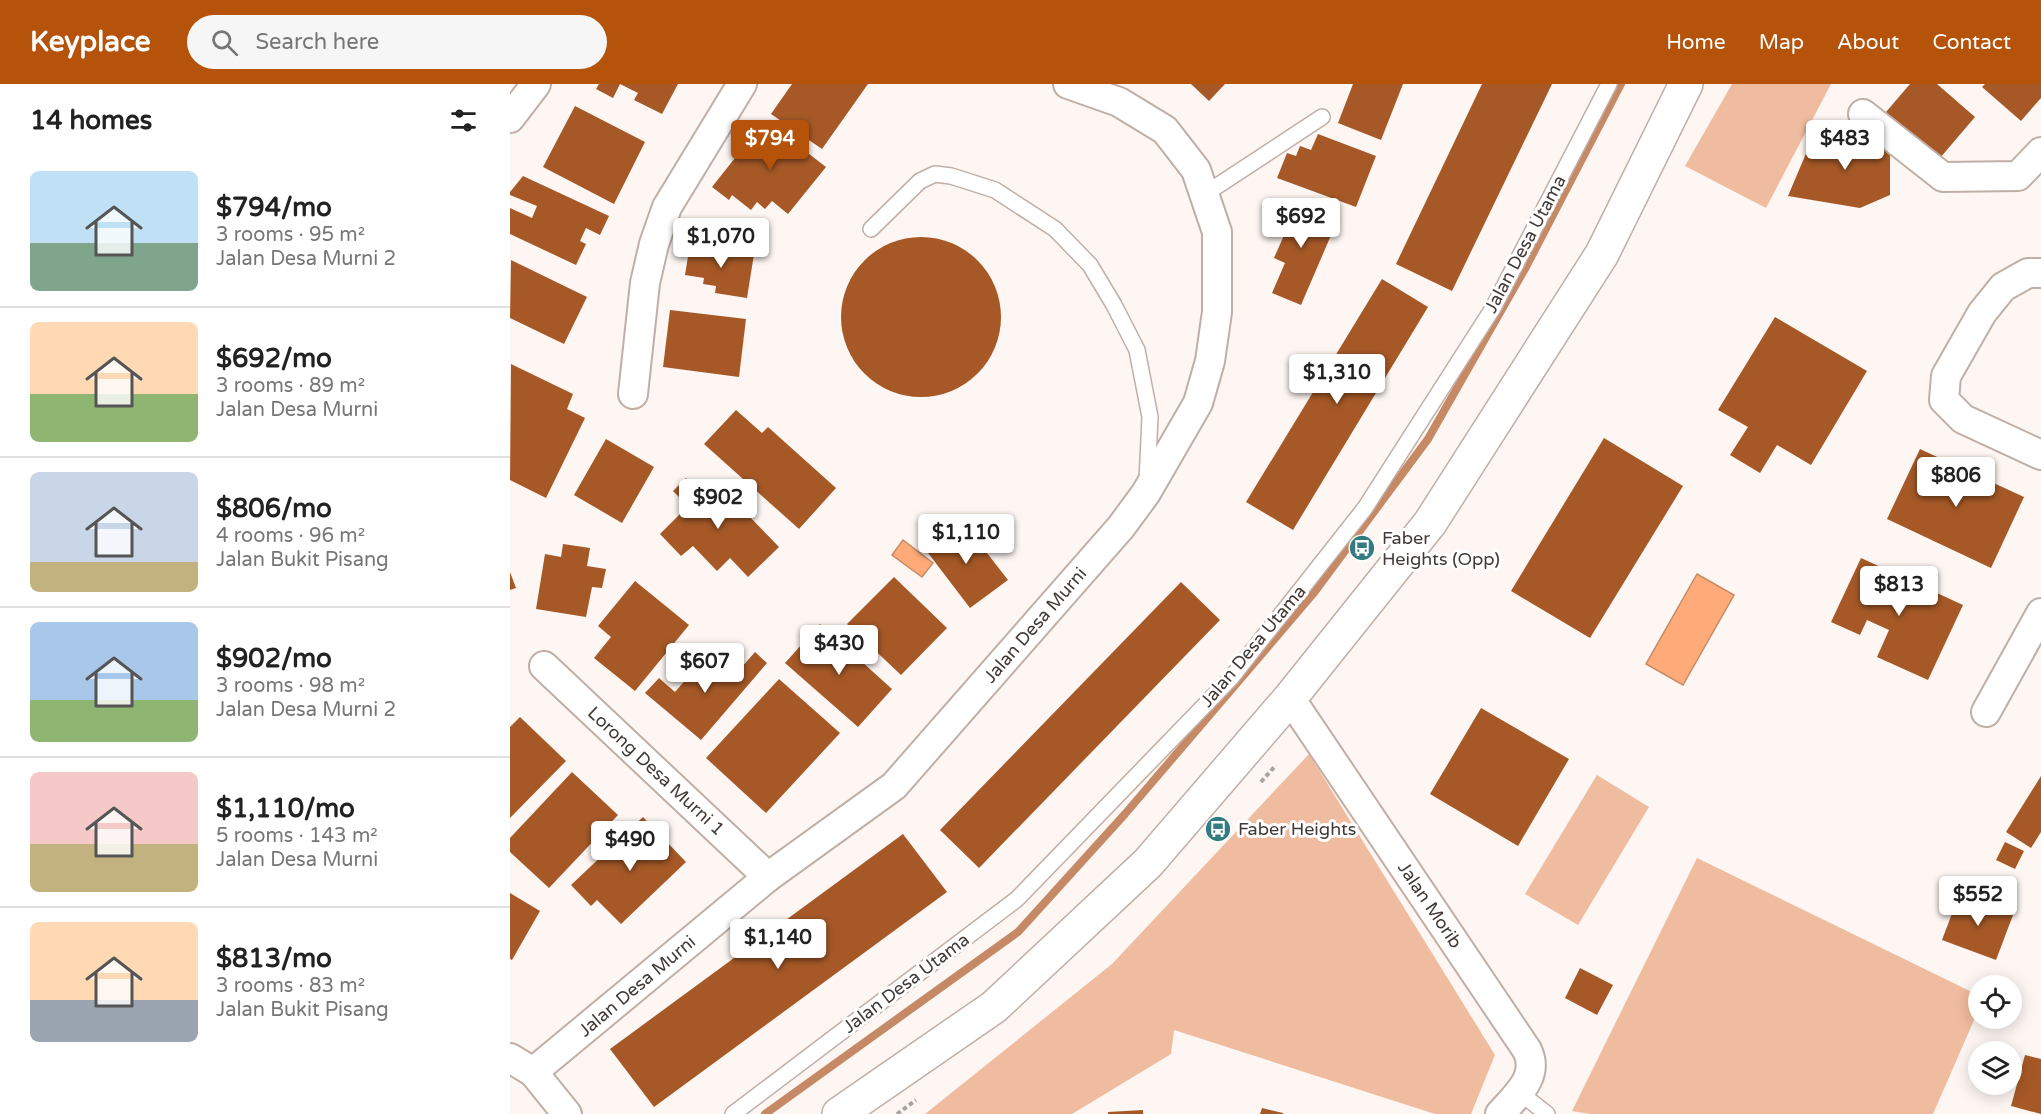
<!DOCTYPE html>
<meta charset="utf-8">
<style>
body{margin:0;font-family:"Varela Round",sans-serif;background:#f6f6f6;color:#222;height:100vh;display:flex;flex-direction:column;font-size:22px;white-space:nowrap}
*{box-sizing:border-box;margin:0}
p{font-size:20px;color:#767676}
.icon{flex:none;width:33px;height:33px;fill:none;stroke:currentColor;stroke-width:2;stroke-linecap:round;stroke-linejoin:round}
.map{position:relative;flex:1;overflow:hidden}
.panel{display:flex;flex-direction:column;background:#fff;width:510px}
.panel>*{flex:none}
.buttons{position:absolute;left:1458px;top:891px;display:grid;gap:12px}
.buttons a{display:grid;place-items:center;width:54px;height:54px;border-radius:50%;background:#fff;box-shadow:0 3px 15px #0003;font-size:30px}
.price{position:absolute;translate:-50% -51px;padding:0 14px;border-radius:6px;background:#fff;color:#222;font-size:20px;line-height:39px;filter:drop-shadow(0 2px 3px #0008)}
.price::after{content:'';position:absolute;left:50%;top:36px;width:18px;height:14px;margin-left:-9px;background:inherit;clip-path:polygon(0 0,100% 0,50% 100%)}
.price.current{background:#b45309;color:#fff}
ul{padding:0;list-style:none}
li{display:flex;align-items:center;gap:18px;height:150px;padding:0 30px}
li+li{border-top:2px solid #e0e0e0}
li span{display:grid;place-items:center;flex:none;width:168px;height:120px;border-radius:9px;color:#555}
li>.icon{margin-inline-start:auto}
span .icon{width:72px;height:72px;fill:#fffc;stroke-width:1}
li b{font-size:26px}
h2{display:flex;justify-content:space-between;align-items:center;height:72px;padding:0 30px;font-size:26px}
header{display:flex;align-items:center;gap:36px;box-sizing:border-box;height:84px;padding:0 30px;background:#b45309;color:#fff}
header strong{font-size:28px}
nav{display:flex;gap:33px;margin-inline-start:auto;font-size:21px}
.search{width:420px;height:54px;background:#f6f6f6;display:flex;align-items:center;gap:15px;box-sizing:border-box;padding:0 21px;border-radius:33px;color:#767676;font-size:22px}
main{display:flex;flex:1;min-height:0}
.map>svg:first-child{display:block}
.green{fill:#f0bc9f}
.water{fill:#ffab79;stroke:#c68965;stroke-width:1.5}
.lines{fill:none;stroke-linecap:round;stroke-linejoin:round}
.stream{stroke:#c68965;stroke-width:8}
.building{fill:#a65927}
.service-casing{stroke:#c0afa6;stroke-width:18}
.minor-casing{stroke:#c0afa6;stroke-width:32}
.tertiary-casing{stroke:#c0afa6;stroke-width:36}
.path{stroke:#aaa3a0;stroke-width:4;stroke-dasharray:4.5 3;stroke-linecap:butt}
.service{stroke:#fff;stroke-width:15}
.minor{stroke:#fff;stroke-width:28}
.tertiary{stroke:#fff;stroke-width:33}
.labels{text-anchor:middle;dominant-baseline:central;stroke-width:6;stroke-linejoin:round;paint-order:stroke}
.street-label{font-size:18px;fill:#413a37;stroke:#fff}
.poi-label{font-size:18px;fill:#413a37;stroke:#fff;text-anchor:start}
</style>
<header>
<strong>Keyplace</strong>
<div class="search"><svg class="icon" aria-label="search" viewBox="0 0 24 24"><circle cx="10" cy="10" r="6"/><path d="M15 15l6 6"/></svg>Search here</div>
<nav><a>Home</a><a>Map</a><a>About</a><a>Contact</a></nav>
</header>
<main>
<section class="panel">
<h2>14 homes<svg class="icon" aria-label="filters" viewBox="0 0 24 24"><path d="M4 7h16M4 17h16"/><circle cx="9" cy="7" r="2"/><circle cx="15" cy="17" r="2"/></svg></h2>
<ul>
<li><span style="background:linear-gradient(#bfe0f5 60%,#7fa58c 0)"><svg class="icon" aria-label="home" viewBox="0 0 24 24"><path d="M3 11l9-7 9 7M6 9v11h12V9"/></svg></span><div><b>$794/mo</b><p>3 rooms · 95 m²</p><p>Jalan Desa Murni 2</p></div></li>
<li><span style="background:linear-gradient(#ffd9b3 60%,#8fb573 0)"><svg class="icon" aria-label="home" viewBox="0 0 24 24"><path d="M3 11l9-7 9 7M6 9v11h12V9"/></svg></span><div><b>$692/mo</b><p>3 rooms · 89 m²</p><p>Jalan Desa Murni</p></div></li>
<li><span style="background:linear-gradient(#c9d6e8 75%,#c2b280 0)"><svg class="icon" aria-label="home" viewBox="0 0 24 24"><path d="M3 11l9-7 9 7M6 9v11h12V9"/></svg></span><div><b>$806/mo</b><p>4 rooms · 96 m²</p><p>Jalan Bukit Pisang</p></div></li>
<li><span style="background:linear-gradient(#a9c7e8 65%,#8fb573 0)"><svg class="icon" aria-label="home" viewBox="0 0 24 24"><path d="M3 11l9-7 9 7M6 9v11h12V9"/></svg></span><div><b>$902/mo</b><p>3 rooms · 98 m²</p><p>Jalan Desa Murni 2</p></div></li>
<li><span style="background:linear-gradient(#f6c9c9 60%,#c2b280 0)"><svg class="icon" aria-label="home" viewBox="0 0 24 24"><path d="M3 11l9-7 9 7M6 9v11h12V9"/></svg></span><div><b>$1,110/mo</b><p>5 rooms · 143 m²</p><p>Jalan Desa Murni</p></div></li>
<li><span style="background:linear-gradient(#ffd9b3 65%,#9aa5b1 0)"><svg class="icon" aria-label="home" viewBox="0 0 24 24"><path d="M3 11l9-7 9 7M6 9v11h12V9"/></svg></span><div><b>$813/mo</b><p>3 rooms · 83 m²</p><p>Jalan Bukit Pisang</p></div></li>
</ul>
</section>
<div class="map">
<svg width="1531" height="1030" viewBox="0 0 1531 1030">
<rect width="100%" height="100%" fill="#fdf6f2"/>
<g class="green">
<polygon points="1222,0 1321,0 1256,124 1175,82"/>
<polygon points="799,670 985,971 961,1030 925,1030 664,946 661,970 562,1030 415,1030 602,880"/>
<polygon points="1087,691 1139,723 1068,841 1015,810"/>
<polygon points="1187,774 1468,911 1468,927 1423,1030 1080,1030 1062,1027"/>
</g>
<g class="water">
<polygon points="393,456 423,479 412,493 382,471"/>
<polygon points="1187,490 1224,511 1173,601 1136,580"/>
</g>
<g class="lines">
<polyline class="stream" points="255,1030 508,848 615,730 803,510 918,355 1016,183 1111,0"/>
</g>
<g class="building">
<polygon points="89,0 168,0 152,30 124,16 128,9 110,0 103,14 86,5"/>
<polygon points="282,0 358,0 312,65 261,30"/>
<polygon points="681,0 715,0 699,17"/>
<polygon points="843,0 893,0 871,56 828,39"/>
<polygon points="972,0 1042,0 942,207 886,180"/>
<polygon points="1400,0 1427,0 1465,33 1430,74 1376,28"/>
<polygon points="1475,0 1531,0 1531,14 1511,37 1472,3"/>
<polygon points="65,22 135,58 104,120 33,83"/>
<polygon points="255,36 316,83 278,130 262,117 255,125 247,118 241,126 222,111 219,116 202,103"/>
<polygon points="1343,39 1380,65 1380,111 1350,124 1278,112 1303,53 1330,56"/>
<polygon points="808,50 866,72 846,123 767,94 777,69 786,72 790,62 801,66"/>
<polygon points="13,92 99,132 90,151 76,144 70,157 76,160 66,181 0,150 0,124 22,134 27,122 0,111 0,108"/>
<polygon points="780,115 828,135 791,221 762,209 775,179 764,174 775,149 766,145"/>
<circle cx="411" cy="233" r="80"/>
<polygon points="180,160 244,170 237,214 205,209 206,202 193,200 194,194 175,191"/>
<polygon points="1,176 77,213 54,260 0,234"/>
<polygon points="872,195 918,223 783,446 736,418"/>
<polygon points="160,226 236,235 229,293 153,283"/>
<polygon points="1265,233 1357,287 1301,381 1267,361 1250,389 1220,371 1238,343 1208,326"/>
<polygon points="1,280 63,310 57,325 75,334 36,414 0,396"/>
<polygon points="226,326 252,349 258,343 326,404 289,445 194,360"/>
<polygon points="1094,354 1173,402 1080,554 1001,507"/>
<polygon points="96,355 144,383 112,439 64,411"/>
<polygon points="1410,365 1514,413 1481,484 1377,435"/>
<polygon points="176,394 191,410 205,397 269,463 238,493 220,474 207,487 183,462 171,472 150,450 178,422 163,407"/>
<polygon points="452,437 498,496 460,524 415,465"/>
<polygon points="53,460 80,464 77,482 96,485 92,504 82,503 76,533 26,525 35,470 51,473"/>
<polygon points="1351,474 1453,521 1418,596 1367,573 1379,546 1357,536 1350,551 1321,538"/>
<polygon points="0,488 6,504 0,506"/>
<polygon points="384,493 437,544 391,591 337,540"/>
<polygon points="125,497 179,541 125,607 84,574 101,553 88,542"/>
<polygon points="671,498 710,536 469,784 430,746"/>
<polygon points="310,540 382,605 348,643 275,579"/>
<polygon points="245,568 257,579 191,656 135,609 149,594 165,608 197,571 223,593"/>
<polygon points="269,595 330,649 256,729 196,674"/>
<polygon points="971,624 1059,675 1008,762 920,710"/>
<polygon points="10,633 56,677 0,734 0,643"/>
<polygon points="62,688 108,731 39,804 0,768 0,754"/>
<polygon points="1531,692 1531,748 1521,764 1496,748"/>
<polygon points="133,733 176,778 111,840 87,816 81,822 61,801"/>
<polygon points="393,750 437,808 144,1023 100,965"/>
<polygon points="1495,758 1514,767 1505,785 1486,776"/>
<polygon points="0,809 30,827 2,876 0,875"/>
<polygon points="1449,811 1503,831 1486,876 1432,856"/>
<polygon points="1070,884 1103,901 1087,931 1055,914"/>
<polygon points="1515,971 1531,975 1531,1030 1501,1022"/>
<polygon points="752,1024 773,1029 773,1030 750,1030"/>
<polygon points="633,1026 633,1030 598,1030 598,1028"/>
</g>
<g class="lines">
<g class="service-casing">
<g id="service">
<polyline points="695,110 812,33"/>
<polyline points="361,145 410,97 425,90 441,92 485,106 545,145 580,181 604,221 627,266 640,333 637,397"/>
<polyline points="1009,1008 1037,1030"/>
<polyline points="223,1030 507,815 721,594 855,424 983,224 1099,0"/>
</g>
</g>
<g class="minor-casing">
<g id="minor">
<polyline points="1353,30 1433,93 1508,92 1531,68"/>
<polyline points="0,34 26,0"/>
<polyline points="1531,189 1518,189 1493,203 1472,229 1436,292 1434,316 1453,335 1531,371"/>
<polyline points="123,310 135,199 144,160 157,123 232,0"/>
<polyline points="34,582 258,793"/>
<path d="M780,614L1017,966C1030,992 1007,1011 990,1030"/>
<polyline points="1476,628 1531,529"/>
<polyline points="0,974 23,988 57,1030"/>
<polyline points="23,988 258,793 384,702 611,443 636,409 688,319 700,277 707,228 707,148 686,86 655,46 609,18 558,0"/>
</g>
</g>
<g class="tertiary-casing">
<polyline id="tertiary" points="329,1030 484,923 638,779 780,614 920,439 1092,170 1176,0"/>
</g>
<g class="path">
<polyline points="751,698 766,681"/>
<polyline points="387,1030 406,1016"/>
</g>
<use href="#service" class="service"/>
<use href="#minor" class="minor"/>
<use href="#tertiary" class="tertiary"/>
</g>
<defs>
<g id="bus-disc" transform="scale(1.35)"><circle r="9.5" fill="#327b80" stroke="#fff"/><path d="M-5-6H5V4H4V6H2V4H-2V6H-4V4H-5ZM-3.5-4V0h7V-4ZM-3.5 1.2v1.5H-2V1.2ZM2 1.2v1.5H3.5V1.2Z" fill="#fff"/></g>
</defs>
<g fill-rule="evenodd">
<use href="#bus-disc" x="852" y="464"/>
<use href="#bus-disc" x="708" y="745"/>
</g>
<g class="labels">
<g class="street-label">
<text transform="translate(1015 160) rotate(-62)">Jalan Desa Utama</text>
<text transform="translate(525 541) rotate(-49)">Jalan Desa Murni</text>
<text transform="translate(743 562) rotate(-50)">Jalan Desa Utama</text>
<text transform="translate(146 687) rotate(43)">Lorong Desa Murni 1</text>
<text transform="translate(920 821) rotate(56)">Jalan Morib</text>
<text transform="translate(396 899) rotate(-37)">Jalan Desa Utama</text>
<text transform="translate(127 902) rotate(-40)">Jalan Desa Murni</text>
</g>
<g class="poi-label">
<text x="872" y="454">Faber<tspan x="872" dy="21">Heights (Opp)</tspan></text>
<text x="728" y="745">Faber Heights</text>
</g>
</g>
</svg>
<div class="buttons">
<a><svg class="icon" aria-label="locate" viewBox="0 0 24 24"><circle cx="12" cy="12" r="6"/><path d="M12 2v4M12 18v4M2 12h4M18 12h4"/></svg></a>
<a><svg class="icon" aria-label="layers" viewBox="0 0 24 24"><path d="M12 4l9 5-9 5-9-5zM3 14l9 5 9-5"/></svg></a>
</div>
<b class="price current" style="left:260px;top:87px">$794</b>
<b class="price" style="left:1335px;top:87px">$483</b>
<b class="price" style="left:791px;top:165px">$692</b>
<b class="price" style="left:211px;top:185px">$1,070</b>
<b class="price" style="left:827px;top:321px">$1,310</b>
<b class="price" style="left:1446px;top:424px">$806</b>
<b class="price" style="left:208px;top:446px">$902</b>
<b class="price" style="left:456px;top:481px">$1,110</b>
<b class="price" style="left:1389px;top:533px">$813</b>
<b class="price" style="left:329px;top:592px">$430</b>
<b class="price" style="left:195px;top:610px">$607</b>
<b class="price" style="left:120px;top:788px">$490</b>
<b class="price" style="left:1468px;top:843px">$552</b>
<b class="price" style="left:268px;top:886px">$1,140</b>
</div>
</main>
